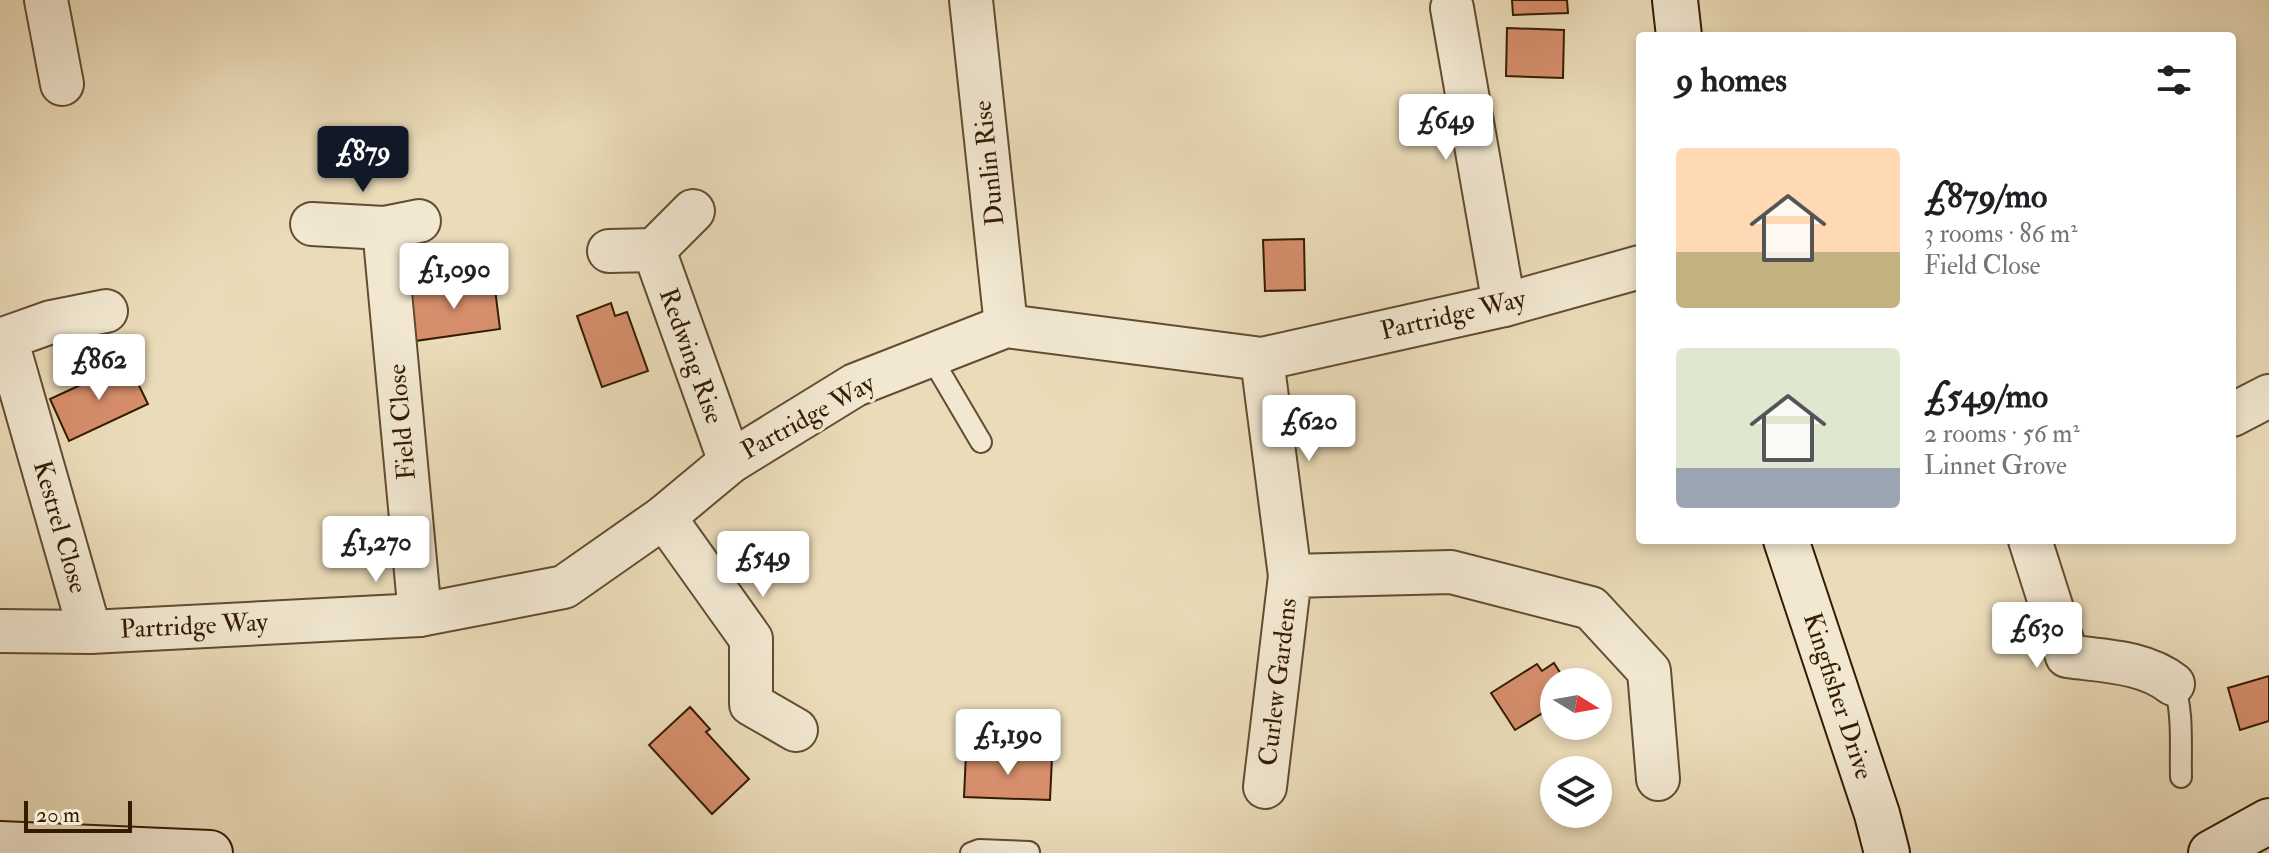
<!DOCTYPE html>
<meta charset="utf-8">
<style>
body{margin:0;font-family:"IM FELL Double Pica",serif;background:#f6f6f6;color:#202124;height:100vh;display:flex;flex-direction:column;font-size:30px;white-space:nowrap}
*{box-sizing:border-box;margin:0}
p{font-size:26px;color:#757577}
.icon{flex:none;width:44px;height:44px;fill:none;stroke:currentColor;stroke-width:2;stroke-linecap:round;stroke-linejoin:round}
.map{position:relative;flex:1;overflow:hidden}
.side{position:absolute;left:1636px;top:32px;width:600px;height:512px;display:flex;flex-direction:column;background:#fff;border-radius:8px;box-shadow:0 4px 12px #0003}
.side>*{flex:none}
.needle{width:52px;rotate:101deg}
.buttons{position:absolute;left:1540px;top:668px;display:grid;gap:16px}
.buttons a{display:grid;place-items:center;width:72px;height:72px;border-radius:50%;background:#fff;box-shadow:0 4px 12px #0003;font-size:40px}
.scale{position:absolute;left:24px;bottom:20px;width:108px;box-sizing:border-box;padding-left:8px;border:4px solid #351c01;border-top:0;font-size:22px;line-height:28px;white-space:nowrap;color:#351c01;-webkit-text-stroke:6px #f2e8d2;paint-order:stroke}
.price{position:absolute;translate:-50% -68px;padding:0 18px;border-radius:8px;background:#fff;color:#222;font-size:26px;line-height:52px;filter:drop-shadow(0 2px 4px #0008)}
.price::after{content:'';position:absolute;left:50%;top:48px;width:24px;height:18px;margin-left:-12px;background:inherit;clip-path:polygon(0 0,100% 0,50% 100%)}
.price.on{background:#111827;color:#fff}
ul{padding:0;list-style:none}
li{display:flex;align-items:center;gap:24px;height:200px;padding:0 40px}
li span{display:grid;place-items:center;flex:none;width:224px;height:160px;border-radius:8px;color:#555}
li>.icon{margin-inline-start:auto}
span .icon{width:96px;height:96px;fill:#fffc;stroke-width:1}
li b{font-size:34px}
h2{display:flex;justify-content:space-between;align-items:center;height:96px;padding:0 40px;font-size:34px}
.map>svg:first-child{display:block}
.building{fill:#d68e6c;stroke:#351c01;stroke-width:2}
.lines{fill:none;stroke-linecap:round;stroke-linejoin:round}
.lane-casing{stroke:#624c2f;stroke-width:24}
.street-casing{stroke:#624c2f;stroke-width:46}
.secondary-casing{stroke:#351c01;stroke-width:48}
.lane{stroke:#f2e8d2;stroke-width:20}
.street{stroke:#f2e8d2;stroke-width:42}
.secondary{stroke:#f2e8d2;stroke-width:44}
.labels{text-anchor:middle;dominant-baseline:central;stroke-width:7;stroke-linejoin:round;paint-order:stroke}
.street-label{font-size:26px;fill:#351c01;stroke:#f2e8d2}
</style>
<div class="map">
<svg width="2269" height="853" viewBox="0 0 2269 853">
<rect width="100%" height="100%" fill="#ebdcb9"/>
<filter id="stains"><feTurbulence type="fractalNoise" baseFrequency=".0025" numOctaves="4"/><feColorMatrix values="0 0 0 0 .2 0 0 0 0 .09 0 0 0 0 .02 0 0 0 .5 -.17"/></filter>
<radialGradient id="worn" r=".72"><stop offset=".6" stop-color="#630" stop-opacity="0"/><stop offset="1" stop-color="#630" stop-opacity=".3"/></radialGradient>
<g class="building">
<polygon points="1512,0 1567,0 1568,13 1513,15"/>
<polygon points="1507,28 1564,30 1563,78 1506,76"/>
<polygon points="1304,239 1305,290 1265,291 1263,240"/>
<polygon points="494,281 500,329 415,341 408,293"/>
<polygon points="611,303 615,316 627,312 648,371 602,387 577,316"/>
<polygon points="128,363 148,404 69,441 50,399"/>
<polygon points="1554,663 1566,682 1554,682 1554,706 1515,730 1491,693 1537,664 1542,671"/>
<polygon points="2269,676 2269,721 2240,730 2228,688"/>
<polygon points="690,707 710,729 706,732 749,779 712,814 649,745"/>
<polygon points="966,753 1052,757 1050,800 964,797"/>
</g>
<g class="lines">
<g class="lane-casing">
<g id="lane">
<polyline points="931,357 981,442"/>
<path d="M2173,684C2184,708 2180,750 2181,777"/>
<polyline points="971,853 979,850 1029,852"/>
</g>
</g>
<g class="street-casing">
<g id="street">
<polyline points="46,0 62,84"/>
<polyline points="971,0 1006,326"/>
<polyline points="1452,8 1504,305"/>
<polyline points="312,224 384,228 419,221"/>
<polyline points="384,228 420,615"/>
<polyline points="654,250 730,462"/>
<polyline points="609,251 654,250 693,211"/>
<polyline points="1262,359 1290,576"/>
<polyline points="2232,415 2269,396"/>
<polyline points="664,517 751,639 751,704 796,730"/>
<path d="M2030,540L2067,656C2102,661 2144,661 2173,684"/>
<polyline points="0,631 90,632 420,615 564,587 664,517 730,462 855,385 1006,326 1262,359 1504,305 1640,267"/>
<polyline points="90,632 6,338 51,322 106,311"/>
<polyline points="1265,787 1290,576 1451,572 1591,608 1649,671 1658,779"/>
</g>
</g>
<g class="secondary-casing">
<g id="secondary">
<polyline points="1675,0 1679,36"/>
<polyline points="1786,540 1877,814 1887,853"/>
<polyline points="0,844 210,853"/>
<polyline points="2211,853 2269,821"/>
</g>
</g>
<use href="#lane" class="lane"/>
<use href="#street" class="street"/>
<use href="#secondary" class="secondary"/>
</g>
<g class="labels">
<g class="street-label">
<text transform="translate(989 163) rotate(-96)">Dunlin Rise</text>
<text transform="translate(1453 315) rotate(-13)">Partridge Way</text>
<text transform="translate(691 356) rotate(70)">Redwing Rise</text>
<text transform="translate(808 417) rotate(-29)">Partridge Way</text>
<text transform="translate(402 422) rotate(-95)">Field Close</text>
<text transform="translate(60 527) rotate(74)">Kestrel Close</text>
<text transform="translate(194 626) rotate(-3)">Partridge Way</text>
<text transform="translate(1278 682) rotate(-83)">Curlew Gardens</text>
<text transform="translate(1838 696) rotate(72)">Kingfisher Drive</text>
</g>
</g>
<rect width="100%" height="100%" filter="url(#stains)"/>
<rect width="100%" height="100%" fill="url(#worn)"/>
</svg>
<div class="buttons">
<a><svg class="needle" viewBox="-14 -14 28 28"><path d="M0-13l5 13h-10z" fill="#e53935"/><path d="M0 13l5-13h-10z" fill="#757577"/></svg></a>
<a><svg class="icon" aria-label="layers" viewBox="0 0 24 24"><path d="M12 4l9 5-9 5-9-5zM3 14l9 5 9-5"/></svg></a>
</div>
<div class="scale">20 m</div>
<b class="price" style="left:1446px;top:162px">£649</b>
<b class="price on" style="left:363px;top:194px">£879</b>
<b class="price" style="left:454px;top:311px">£1,090</b>
<b class="price" style="left:99px;top:402px">£862</b>
<b class="price" style="left:1309px;top:463px">£620</b>
<b class="price" style="left:376px;top:584px">£1,270</b>
<b class="price" style="left:763px;top:599px">£549</b>
<b class="price" style="left:2037px;top:670px">£630</b>
<b class="price" style="left:1008px;top:777px">£1,190</b>
<section class="side">
<h2>9 homes<svg class="icon" aria-label="filters" viewBox="0 0 24 24"><path d="M4 7h16M4 17h16"/><circle cx="9" cy="7" r="2"/><circle cx="15" cy="17" r="2"/></svg></h2>
<ul>
<li><span style="background:linear-gradient(#ffd9b3 65%,#c2b280 0)"><svg class="icon" aria-label="home" viewBox="0 0 24 24"><path d="M3 11l9-7 9 7M6 9v11h12V9"/></svg></span><div><b>£879/mo</b><p>3 rooms · 86 m²</p><p>Field Close</p></div></li>
<li><span style="background:linear-gradient(#dfe7d0 75%,#9aa5b1 0)"><svg class="icon" aria-label="home" viewBox="0 0 24 24"><path d="M3 11l9-7 9 7M6 9v11h12V9"/></svg></span><div><b>£549/mo</b><p>2 rooms · 56 m²</p><p>Linnet Grove</p></div></li>
</ul>
</section>
</div>
